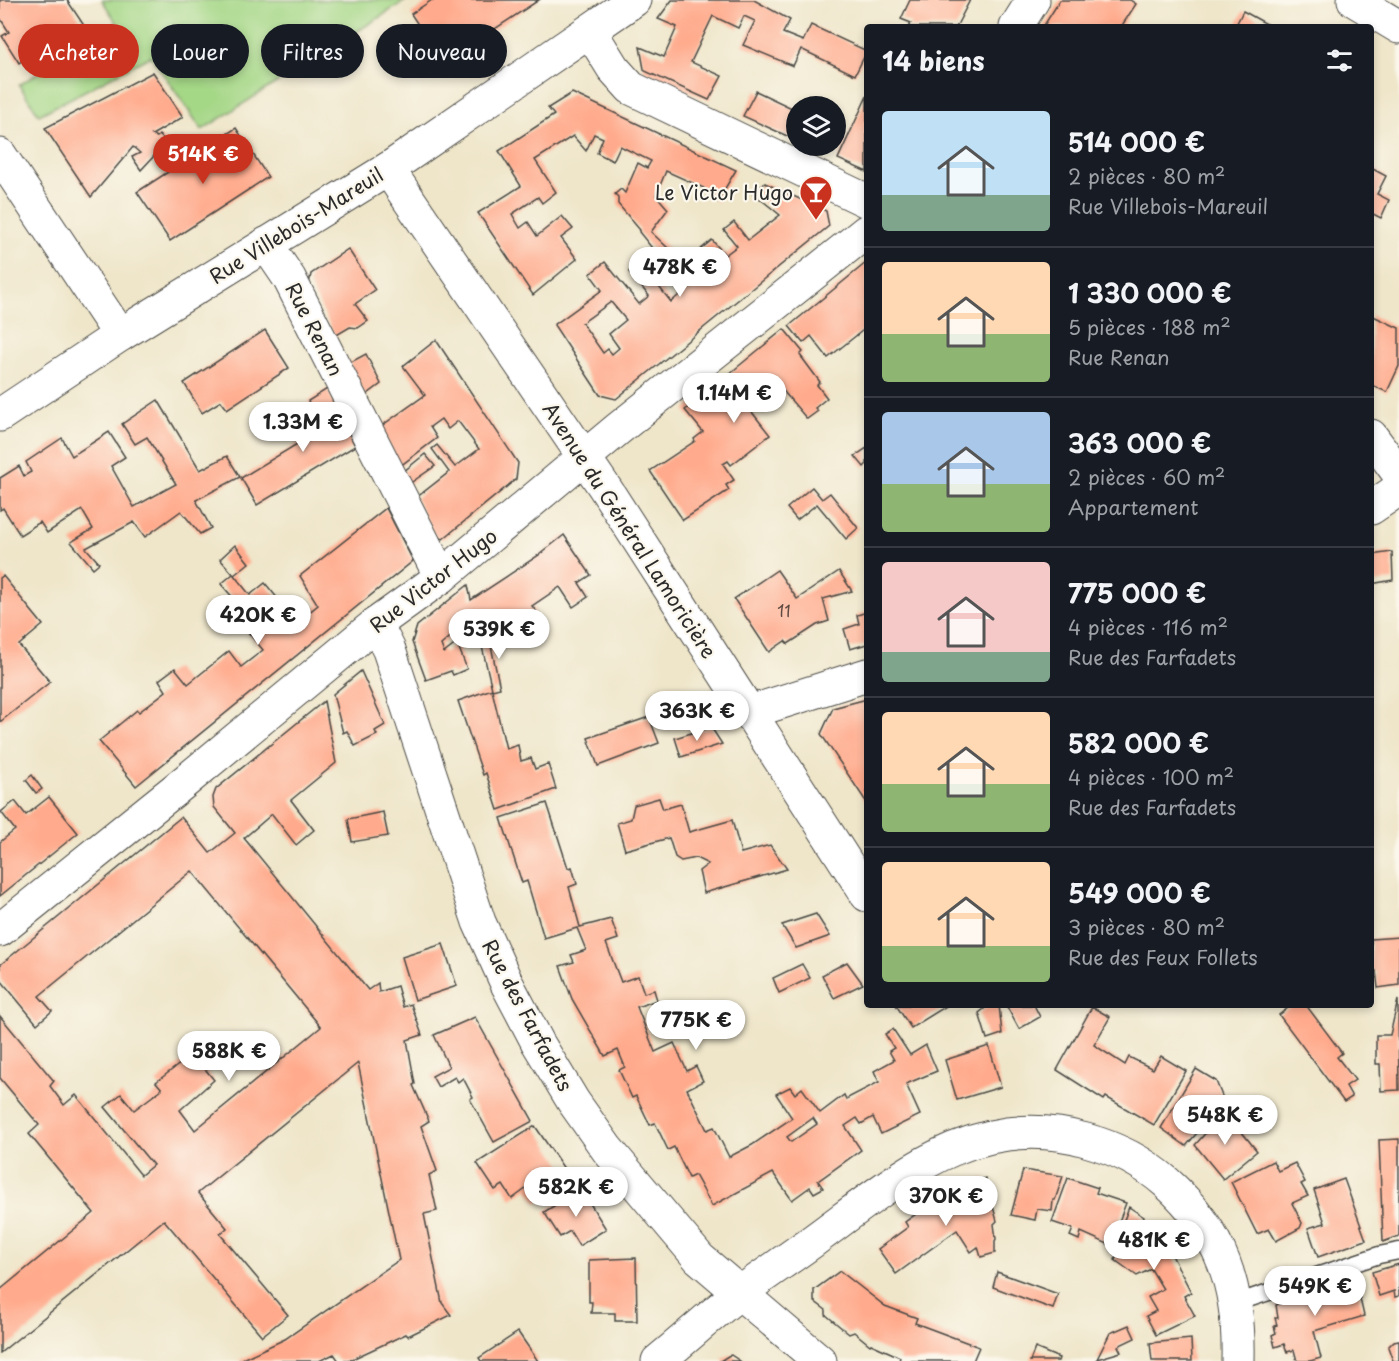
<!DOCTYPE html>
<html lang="fr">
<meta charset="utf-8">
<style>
body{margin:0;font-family:"Playpen Sans",sans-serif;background:#20242c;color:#f1f3f6;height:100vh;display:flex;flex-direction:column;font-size:22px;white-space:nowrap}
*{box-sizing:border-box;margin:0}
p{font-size:20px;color:#9ea1a6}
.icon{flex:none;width:33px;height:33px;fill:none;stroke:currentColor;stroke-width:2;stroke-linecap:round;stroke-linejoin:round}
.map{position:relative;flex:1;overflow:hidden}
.drawer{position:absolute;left:864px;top:24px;width:510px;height:984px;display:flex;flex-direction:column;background:#171b24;border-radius:6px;box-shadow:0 3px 9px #0003}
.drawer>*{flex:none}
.top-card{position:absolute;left:18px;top:24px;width:570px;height:54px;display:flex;gap:12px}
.fabs{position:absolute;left:786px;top:96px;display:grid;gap:12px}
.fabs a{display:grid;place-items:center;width:60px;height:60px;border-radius:50%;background:#171b24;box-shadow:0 3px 9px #0003;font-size:30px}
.price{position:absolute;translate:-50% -51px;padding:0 14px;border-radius:21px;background:#fff;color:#222;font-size:20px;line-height:39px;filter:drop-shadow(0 2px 3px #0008)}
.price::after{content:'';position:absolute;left:50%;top:36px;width:18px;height:14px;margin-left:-9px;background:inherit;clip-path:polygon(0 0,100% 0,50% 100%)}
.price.current{background:#c8321e;color:#fff}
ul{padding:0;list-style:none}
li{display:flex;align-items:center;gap:18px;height:150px;padding:0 18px}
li+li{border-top:2px solid #363941}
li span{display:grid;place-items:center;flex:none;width:168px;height:120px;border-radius:6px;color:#555}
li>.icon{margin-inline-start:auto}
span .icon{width:72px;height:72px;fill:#fffc;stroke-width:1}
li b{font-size:26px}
h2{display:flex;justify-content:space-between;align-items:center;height:72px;padding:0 18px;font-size:26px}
.tag{padding:0 21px;border-radius:27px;background:#171b24;box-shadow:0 3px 9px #0003;font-size:21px;line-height:54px}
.tag.current{background:#c8321e;color:#fff}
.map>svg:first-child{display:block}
.green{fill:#a4d786;stroke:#688158;stroke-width:1.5}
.building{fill:#ffaa8c;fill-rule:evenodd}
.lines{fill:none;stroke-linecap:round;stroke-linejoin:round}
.service-casing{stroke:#484743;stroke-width:19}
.minor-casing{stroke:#484743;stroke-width:35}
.service{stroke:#fff;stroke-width:16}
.minor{stroke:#fff;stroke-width:33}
.labels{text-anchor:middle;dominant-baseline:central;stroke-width:4.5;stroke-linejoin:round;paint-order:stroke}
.number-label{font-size:16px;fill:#604b43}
.poi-label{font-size:20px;fill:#2b2b2b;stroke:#fbf7ec;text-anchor:end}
.street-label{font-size:20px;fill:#2b2b2b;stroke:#fbf7ec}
</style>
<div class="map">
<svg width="1399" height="1361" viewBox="0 0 1399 1361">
<rect width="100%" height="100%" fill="#fbf7ec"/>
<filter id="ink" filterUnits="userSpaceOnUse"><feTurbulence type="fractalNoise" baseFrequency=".0167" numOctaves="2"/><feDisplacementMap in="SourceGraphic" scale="12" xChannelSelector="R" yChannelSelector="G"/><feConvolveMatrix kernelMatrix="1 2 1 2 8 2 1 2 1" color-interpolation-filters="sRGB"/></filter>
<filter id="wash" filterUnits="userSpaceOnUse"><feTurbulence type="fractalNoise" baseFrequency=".008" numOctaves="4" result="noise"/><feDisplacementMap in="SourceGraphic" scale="24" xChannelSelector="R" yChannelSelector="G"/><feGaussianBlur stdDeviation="1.35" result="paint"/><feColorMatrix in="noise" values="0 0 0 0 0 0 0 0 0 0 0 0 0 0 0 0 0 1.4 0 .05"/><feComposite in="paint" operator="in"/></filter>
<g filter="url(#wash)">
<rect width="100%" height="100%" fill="#efe6ca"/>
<polygon class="green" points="102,0 404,0 405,1 202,130 151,56 39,115 19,85 117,23"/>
<g id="blocks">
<g class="building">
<polygon points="0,0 67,0 91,36 36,72 27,57 19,63 2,36 9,32 0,18"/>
<polygon points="432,0 539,0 443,63 411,14"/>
<polygon points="672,0 754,0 790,20 783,33 803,41 811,25 867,51 855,75 801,49 793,66 743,45 755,21 744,16 738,28 713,16 691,62 722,76 709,100 645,71 644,69 640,47 664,57 677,27 658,19"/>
<polygon points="910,0 970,0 956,27 909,27 911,23 901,19"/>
<polygon points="1060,0 1130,0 1136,4 1121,27 1043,27"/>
<polygon points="1243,11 1272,27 1235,27"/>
<polygon points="153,72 183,117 152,135 157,137 159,135 167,142 141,170 132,157 140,153 133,147 91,197 45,128"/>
<polygon points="756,91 796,110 796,140 743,116"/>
<polygon points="572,93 736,170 717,202 704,188 666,171 656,195 668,209 651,232 669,249 660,258 639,232 640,230 618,204 618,197 615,194 621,189 625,193 638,163 647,168 651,161 620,146 613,161 597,153 603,138 594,134 586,151 573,136 535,160 556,192 542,203 538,197 512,214 520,228 528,222 537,236 562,216 573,229 561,238 577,259 533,295 478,213 521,186 499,151 554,115 548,108"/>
<polygon points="867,96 867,172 838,159"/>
<polygon points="236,128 268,177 170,241 137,192"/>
<polygon points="1371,168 1386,176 1377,194 1389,200 1381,218 1371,213"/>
<path d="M765,183L826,211L829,226L616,399L600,395L554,325L602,290L590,274L605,262L639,304L649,296L629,272L641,264L671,302L685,290L678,281L708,258L701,249L712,240L725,255L737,246L724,230L734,222L748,240L780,215L753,193ZM611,302L626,320L609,334L619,348L612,354L608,349L603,353L582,323Z"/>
<polygon points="348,249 375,290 355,304 368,321 358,328 350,327 335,336 309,284 311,274"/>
<polygon points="867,262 867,327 828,358 811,336 803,343 789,326"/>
<polygon points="1371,315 1399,328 1399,366 1387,392 1371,385"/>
<polygon points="784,329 803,352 800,355 820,382 817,385 827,398 815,408 818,411 807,419 773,379 744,402 770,435 731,465 728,461 723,464 734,480 726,485 729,490 683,520 650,471 695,441 694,439 703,432 685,410"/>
<polygon points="265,330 289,368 227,409 221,401 202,413 184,383"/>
<polygon points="436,340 518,463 516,479 443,539 435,536 416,498 449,472 432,449 437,445 455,467 479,449 458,421 448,429 441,419 430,427 437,438 400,466 380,427 425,395 403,366"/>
<polygon points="366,354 381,384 365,396 349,363"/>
<polygon points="327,389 355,446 257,505 241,478 322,429 308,401"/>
<polygon points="158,400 200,470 227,456 240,477 196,500 211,528 200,534 181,511 145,537 134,522 86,548 99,563 93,568 71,542 93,529 82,510 47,533 40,522 20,535 3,508 0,510 0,478 19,466 24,476 31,472 26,462 62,438 72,456 109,432 125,457 111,466 134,507 176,484 147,437 135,444 122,424"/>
<polygon points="867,448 867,464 864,467 855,456"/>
<polygon points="425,454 435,466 409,484 403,472"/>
<polygon points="812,487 822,499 830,493 858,528 846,539 817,504 797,520 787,508"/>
<polygon points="386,508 413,561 136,786 99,741 137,710 139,712 166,691 159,680 175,668 188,684 229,651 241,667 263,650 248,632 268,616 260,607 249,616 221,584 233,574 220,559 235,545 249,563 234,575 250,595 265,583 297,622 318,605 300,576"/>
<polygon points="564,535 591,575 579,583 588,597 573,607 560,587 532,606 536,611 518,622 512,613 490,628 499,641 491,646 500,688 492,690 506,749 518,745 521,761 531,758 535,769 548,764 556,789 498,810 486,773 483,775 458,701 492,689 476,621 458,635 454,634 441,645 444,653 457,643 467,669 453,675 451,671 426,680 412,642 417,626 468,585 471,600 539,555"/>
<polygon points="1392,552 1393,580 1371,584 1371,555"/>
<polygon points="777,570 797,599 839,571 852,591 823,599 829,621 817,625 788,644 785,641 769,652 734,599"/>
<polygon points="3,576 43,625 19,645 50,682 0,722 0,578"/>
<polygon points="867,612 867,644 850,649 844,629 859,624 857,615"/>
<polygon points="361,671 385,725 375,731 377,735 355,746 347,731 343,733 333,694"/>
<polygon points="867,699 867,803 821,734 833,708"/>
<polygon points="324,701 336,763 291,800 314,830 296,845 272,814 244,838 368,990 378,983 379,992 397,986 403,1007 411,1004 422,1035 407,1040 415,1084 413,1085 429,1121 421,1126 437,1171 429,1175 437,1211 424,1214 442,1303 451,1315 408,1336 406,1334 348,1361 339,1361 334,1354 319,1361 238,1361 285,1339 399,1260 358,1063 198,1193 227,1228 220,1234 288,1315 262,1336 164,1220 0,1353 0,1290 94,1213 29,1134 39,1125 0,1078 0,1016 54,1081 50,1086 64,1105 76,1095 141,1175 153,1165 105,1107 121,1094 134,1110 162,1089 156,1082 193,1054 214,1080 180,1110 195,1130 321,1027 192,871 39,996 52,1011 37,1024 0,979 0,965 181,817 210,853 235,833 214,807 213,797 216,789"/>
<polygon points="649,717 659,743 598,766 588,738"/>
<polygon points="711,727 722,744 681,757 675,738"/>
<polygon points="32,775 42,789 36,793 26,780"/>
<polygon points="49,797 78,833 0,896 0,842 15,830 1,812 15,801 26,815"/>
<polygon points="659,798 663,809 681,804 689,832 732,820 741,853 770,845 787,869 704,893 699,871 708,864 696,858 681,861 675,857 669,838 625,850 617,823 631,819 634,805"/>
<path d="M547,803L568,868L572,867L577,884L569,887L580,927L611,919L618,939L606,943L621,982L638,976L644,993L654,990L657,1000L637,1007L655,1052L674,1043L687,1071L696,1066L703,1081L687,1089L707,1130L714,1127L729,1157L752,1145L792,1118L776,1094L790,1087L795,1094L802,1088L820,1113L844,1095L846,1099L879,1082L874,1071L894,1060L889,1051L894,1048L885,1034L893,1029L910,1055L926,1045L937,1071L906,1084L920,1115L881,1134L873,1117L861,1124L857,1118L845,1126L861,1150L818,1181L823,1188L814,1193L810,1187L792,1200L773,1173L712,1206L695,1175L689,1178L674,1147L668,1150L655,1123L650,1125L636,1096L632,1098L619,1070L625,1067L618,1050L605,1056L572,999L560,966L574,962L571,955L586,950L577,928L544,938L527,881L522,883L501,818ZM813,1118L817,1124L791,1142L787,1137Z"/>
<polygon points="383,812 388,836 352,842 348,819"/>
<polygon points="816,914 830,936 796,948 782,925"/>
<polygon points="1399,937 1399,985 1378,988 1376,971 1371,972 1371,939"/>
<polygon points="443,944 457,986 415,1000 402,957"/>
<polygon points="847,962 863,984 834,998 822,975"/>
<polygon points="802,964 810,978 779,993 773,978"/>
<polygon points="1398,1000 1399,1090 1381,1091 1380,1064 1376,1064 1376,1035 1390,1035"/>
<polygon points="896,1005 948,1005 911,1028"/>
<polygon points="989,1005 999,1005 1002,1034 987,1039 979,1013"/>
<polygon points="1006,1005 1034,1005 1040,1017 1019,1029"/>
<polygon points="1292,1005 1306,1005 1342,1053 1337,1057 1355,1080 1346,1086 1352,1097 1344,1102 1279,1015"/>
<polygon points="1092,1007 1110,1017 1094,1045 1125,1065 1129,1057 1153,1069 1161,1056 1186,1071 1154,1125 1106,1097 1104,1100 1057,1070"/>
<polygon points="475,1017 533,1121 494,1142 470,1099 473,1097 463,1078 458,1082 455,1077 438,1087 432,1076 449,1067 434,1035"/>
<polygon points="989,1046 1001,1087 957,1100 945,1060"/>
<polygon points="1196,1069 1216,1081 1224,1101 1186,1146 1161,1128"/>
<polygon points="1225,1111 1257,1151 1223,1179 1195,1145"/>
<polygon points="535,1126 571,1179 537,1202 527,1188 512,1199 503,1185 495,1190 477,1163"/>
<polygon points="1399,1139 1399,1236 1383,1242 1379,1140"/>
<polygon points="1273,1161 1278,1171 1295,1163 1305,1182 1301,1184 1308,1196 1292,1203 1302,1223 1300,1228 1276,1241 1269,1229 1257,1234 1231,1182"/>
<polygon points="1023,1170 1063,1176 1055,1200 1053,1200 1052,1211 1037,1209 1035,1220 1011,1215"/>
<polygon points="985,1178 997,1221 994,1224 996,1239 995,1241 995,1253 981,1257 978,1247 971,1252 957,1230 896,1274 878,1249 908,1227 905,1222 923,1209 963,1188"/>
<polygon points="1068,1178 1098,1188 1096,1193 1126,1203 1110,1245 1081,1232 1079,1240 1070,1236 1073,1229 1052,1222"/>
<polygon points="1344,1179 1366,1240 1318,1257 1308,1228 1325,1223 1314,1190"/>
<polygon points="581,1189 606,1229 579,1246 570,1231 560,1237 544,1212"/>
<polygon points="1129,1207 1144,1217 1143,1222 1160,1232 1191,1292 1184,1296 1195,1316 1156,1335 1146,1316 1156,1311 1148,1297 1163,1289 1151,1269 1137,1276 1115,1260 1119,1250 1114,1246"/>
<polygon points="636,1258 637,1321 615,1321 615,1313 591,1313 592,1302 589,1302 589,1260"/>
<polygon points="1399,1264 1399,1296 1395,1297 1394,1291 1379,1296 1372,1272"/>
<polygon points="840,1271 885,1306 917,1318 915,1323 979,1347 973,1361 899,1361 900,1357 871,1344 870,1345 854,1332 849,1334 826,1315 826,1310 814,1301 814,1290"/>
<polygon points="997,1272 1058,1294 1053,1309 993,1287"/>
<polygon points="1355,1277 1364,1316 1314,1331 1321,1358 1310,1361 1297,1361 1294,1350 1287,1352 1284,1344 1275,1347 1272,1335 1276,1333 1274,1326 1277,1325 1275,1318 1278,1318 1276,1305"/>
<polygon points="1129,1325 1135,1338 1118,1346 1121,1352 1097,1359 1110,1333"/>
<polygon points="518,1332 538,1361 481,1361 479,1358"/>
<polygon points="1191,1339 1192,1361 1152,1361 1150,1343"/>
<polygon points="1399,1340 1399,1361 1393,1361 1388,1347 1394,1341"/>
<polygon points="1035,1348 1059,1358 1058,1361 1030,1361"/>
<polygon points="731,1355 740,1361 720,1361 728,1356"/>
</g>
</g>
</g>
<g filter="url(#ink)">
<use href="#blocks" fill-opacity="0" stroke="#484743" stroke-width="1.5"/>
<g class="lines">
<g class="service-casing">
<polyline id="service" points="1236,1303 1379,1255 1399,1251"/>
</g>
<g class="minor-casing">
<g id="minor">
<polyline points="1354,0 1399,27"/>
<polyline points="1016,27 1033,0"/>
<polyline points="590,31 613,68 631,88 867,201"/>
<polyline points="0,155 120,335"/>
<polyline points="388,169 605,488 867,895"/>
<polyline points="266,244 289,278 441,577"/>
<polyline points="0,415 120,335 388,169 634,0"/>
<polyline points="1371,436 1399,474"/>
<polyline points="1371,508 1399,489"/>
<polyline points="376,624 389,650 479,922 507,984 538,1043 573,1101 607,1149 699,1258 820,1361"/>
<polyline points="750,712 867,675"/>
<polyline points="0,930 182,784 376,624 441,577 618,429 867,231"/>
<path d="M658,1361C685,1339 711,1315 738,1294C763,1276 788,1259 813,1241C897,1180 973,1108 1086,1140C1115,1148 1143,1162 1166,1182C1222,1232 1240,1287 1238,1361"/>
</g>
</g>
<use href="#service" class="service"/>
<use href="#minor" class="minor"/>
</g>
</g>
<defs>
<g id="bar-pin" transform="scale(1.725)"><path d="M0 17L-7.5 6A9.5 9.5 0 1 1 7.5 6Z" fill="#c8321e" stroke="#fbf7ec"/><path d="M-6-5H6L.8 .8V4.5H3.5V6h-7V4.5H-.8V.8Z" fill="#fff"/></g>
</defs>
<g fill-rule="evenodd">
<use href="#bar-pin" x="816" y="192"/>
</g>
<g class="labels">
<g class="number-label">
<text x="784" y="610">11</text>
</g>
<g class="poi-label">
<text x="793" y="192">Le Victor Hugo</text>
</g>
<g class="street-label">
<text transform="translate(296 225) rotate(-32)">Rue Villebois-Mareuil</text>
<text transform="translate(315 329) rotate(63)">Rue Renan</text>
<text transform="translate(630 530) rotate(57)">Avenue du Général Lamoricière</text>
<text transform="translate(433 580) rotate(-38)">Rue Victor Hugo</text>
<text transform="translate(528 1015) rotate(62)">Rue des Farfadets</text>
</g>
</g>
</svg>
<div class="fabs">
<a><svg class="icon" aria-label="layers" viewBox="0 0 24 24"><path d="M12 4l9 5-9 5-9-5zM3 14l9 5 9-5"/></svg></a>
</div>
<b class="price current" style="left:203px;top:185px">514K €</b>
<b class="price" style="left:680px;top:298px">478K €</b>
<b class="price" style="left:734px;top:424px">1.14M €</b>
<b class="price" style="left:303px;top:453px">1.33M €</b>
<b class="price" style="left:258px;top:646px">420K €</b>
<b class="price" style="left:499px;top:660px">539K €</b>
<b class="price" style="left:697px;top:742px">363K €</b>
<b class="price" style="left:696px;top:1051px">775K €</b>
<b class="price" style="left:229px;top:1082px">588K €</b>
<b class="price" style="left:1225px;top:1146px">548K €</b>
<b class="price" style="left:576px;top:1218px">582K €</b>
<b class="price" style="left:946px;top:1227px">370K €</b>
<b class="price" style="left:1154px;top:1271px">481K €</b>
<b class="price" style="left:1315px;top:1317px">549K €</b>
<div class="top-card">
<a class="tag current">Acheter</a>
<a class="tag">Louer</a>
<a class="tag">Filtres</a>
<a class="tag">Nouveau</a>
</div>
<section class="drawer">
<h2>14 biens<svg class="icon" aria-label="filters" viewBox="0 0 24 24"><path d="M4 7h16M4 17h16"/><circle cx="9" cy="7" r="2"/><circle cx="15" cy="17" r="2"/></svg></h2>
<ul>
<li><span style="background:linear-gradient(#bfe0f5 70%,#7fa58c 0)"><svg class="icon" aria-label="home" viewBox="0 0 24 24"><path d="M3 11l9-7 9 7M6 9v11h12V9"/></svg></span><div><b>514 000 €</b><p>2 pièces · 80 m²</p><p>Rue Villebois-Mareuil</p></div></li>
<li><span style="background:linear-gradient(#ffd9b3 60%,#8fb573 0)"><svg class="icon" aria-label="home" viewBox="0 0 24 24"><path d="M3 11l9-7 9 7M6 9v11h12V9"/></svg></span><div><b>1 330 000 €</b><p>5 pièces · 188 m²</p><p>Rue Renan</p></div></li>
<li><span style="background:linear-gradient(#a9c7e8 60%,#8fb573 0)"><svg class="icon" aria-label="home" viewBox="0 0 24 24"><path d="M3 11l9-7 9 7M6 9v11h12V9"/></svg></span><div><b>363 000 €</b><p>2 pièces · 60 m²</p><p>Appartement</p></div></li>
<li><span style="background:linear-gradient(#f6c9c9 75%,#7fa58c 0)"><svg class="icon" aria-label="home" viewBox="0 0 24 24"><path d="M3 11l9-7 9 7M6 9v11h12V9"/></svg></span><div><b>775 000 €</b><p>4 pièces · 116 m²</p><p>Rue des Farfadets</p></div></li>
<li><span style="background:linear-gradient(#ffd9b3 60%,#8fb573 0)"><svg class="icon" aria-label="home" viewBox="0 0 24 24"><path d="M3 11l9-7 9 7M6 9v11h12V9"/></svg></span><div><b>582 000 €</b><p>4 pièces · 100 m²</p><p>Rue des Farfadets</p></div></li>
<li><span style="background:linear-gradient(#ffd9b3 70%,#8fb573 0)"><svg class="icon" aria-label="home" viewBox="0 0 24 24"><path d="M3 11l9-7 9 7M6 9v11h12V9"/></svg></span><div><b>549 000 €</b><p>3 pièces · 80 m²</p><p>Rue des Feux Follets</p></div></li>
</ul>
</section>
</div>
